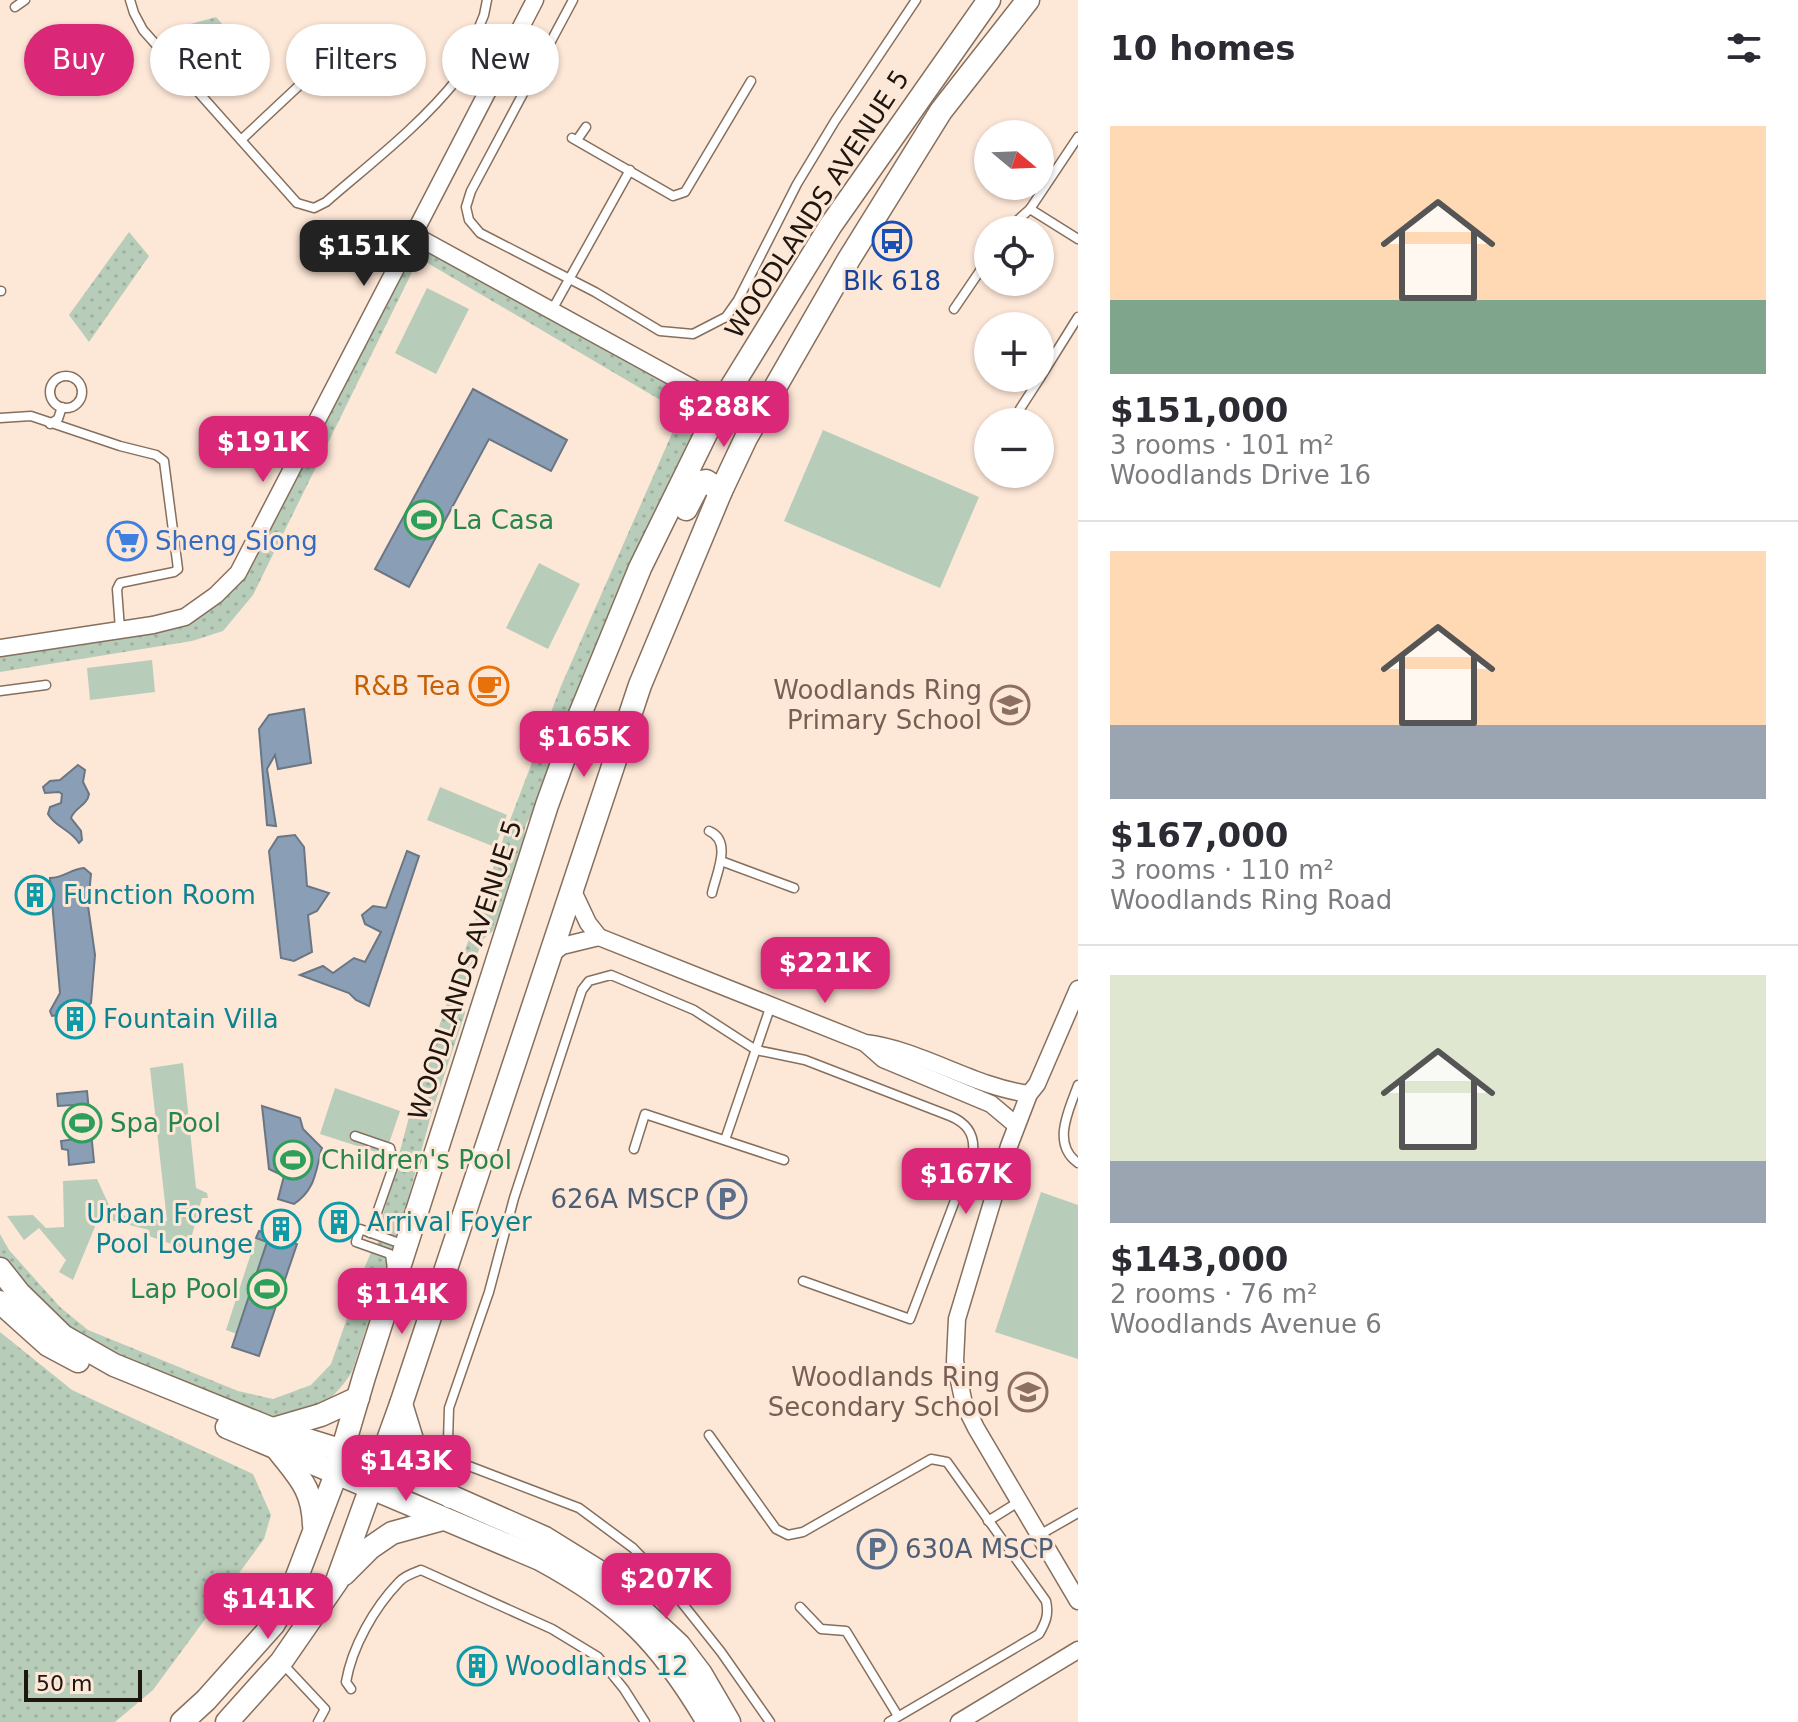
<!DOCTYPE html>
<meta charset="utf-8">
<style>
body{margin:0;font-family:"DejaVu Sans",sans-serif;background:#f7f7f7;color:#2b2b33;height:100vh;display:flex;flex-direction:column;font-size:30px;white-space:nowrap}
*{box-sizing:border-box;margin:0}
p{font-size:26px;color:#7c7c81}
.icon{flex:none;width:44px;height:44px;fill:none;stroke:currentColor;stroke-width:2;stroke-linecap:round;stroke-linejoin:round}
.map{position:relative;flex:1;overflow:hidden}
.side{display:flex;flex-direction:column;background:#fff;width:720px}
.side>*{flex:none}
.top-card{position:absolute;left:24px;top:24px;width:760px;height:72px;display:flex;gap:16px}
.needle{width:52px;rotate:109deg}
.fabs{position:absolute;left:974px;top:120px;display:grid;gap:16px}
.fabs a{display:grid;place-items:center;width:80px;height:80px;border-radius:50%;background:#fff;box-shadow:0 2px 6px #0004;font-size:40px}
.scale{position:absolute;left:24px;bottom:20px;width:118px;box-sizing:border-box;padding-left:8px;border:4px solid #1f160f;border-top:0;font-size:22px;line-height:28px;white-space:nowrap;color:#1f160f;-webkit-text-stroke:6px #fde7d7;paint-order:stroke}
.price{position:absolute;translate:-50% -68px;padding:0 18px;border-radius:16px;background:#db2777;color:#fff;font-size:26px;line-height:52px;filter:drop-shadow(0 2px 4px #0008)}
.price::after{content:'';position:absolute;left:50%;top:48px;width:24px;height:18px;margin-left:-12px;background:inherit;clip-path:polygon(0 0,100% 0,50% 100%)}
.price.selected{background:#222;color:#fff}
ul{padding:0;list-style:none}
li{display:grid;align-content:center;gap:16px;height:424px;padding:0 32px}
li+li{border-top:2px solid #e1e1e2}
li span{display:grid;place-items:center;height:248px;border-radius:0px;color:#555}
li>.icon{margin-inline-start:auto}
span .icon{width:144px;height:144px;fill:#fffc;stroke-width:1}
li b{font-size:34px}
h2{display:flex;justify-content:space-between;align-items:center;height:96px;padding:0 32px;font-size:34px}
.chip{padding:0 28px;border-radius:36px;background:#fff;box-shadow:0 2px 6px #0004;font-size:28px;line-height:72px}
.chip.selected{background:#db2777;color:#fff}
main{display:flex;flex:1;min-height:0}
.map>svg:first-child{display:block}
.grass{fill:url(#grass-dots)}
.garden{fill:#b7cdb9}
.water{fill:#8a9fb5;stroke:#6a7683;stroke-width:2}
.lines{fill:none;stroke-linecap:round;stroke-linejoin:round}
.lane-casing{stroke:#866f5d;stroke-width:11}
.street-casing{stroke:#866f5d;stroke-width:19}
.secondary-casing{stroke:#866f5d;stroke-width:25}
.lane{stroke:#fff;stroke-width:8}
.street{stroke:#fff;stroke-width:16}
.secondary{stroke:#fff;stroke-width:22}
.labels{text-anchor:middle;dominant-baseline:central;stroke-width:6;stroke-linejoin:round;paint-order:stroke}
.street-label{font-size:26px;fill:#1f160f;stroke:#fde7d7}
.transit-label{font-size:26px;fill:#164399;stroke:#fde7d7}
.leisure-label{font-size:26px;fill:#27864d;stroke:#fde7d7;text-anchor:start}
.shop-label{font-size:26px;fill:#366cbe;stroke:#fde7d7;text-anchor:start}
.food-label{font-size:26px;fill:#c56008;stroke:#fde7d7;text-anchor:end}
.education-label{font-size:26px;fill:#785e54;stroke:#fde7d7;text-anchor:end}
.culture-label{font-size:26px;fill:#0d838f;stroke:#fde7d7;text-anchor:start}
.service-label{font-size:26px;fill:#4e5e75;stroke:#fde7d7;text-anchor:end}
</style>
<main>
<div class="map">
<svg width="1078" height="1722" viewBox="0 0 1078 1722">
<defs>
<pattern id="grass-dots" width="8" height="8" patternUnits="userSpaceOnUse" patternTransform="scale(2)"><rect width="8" height="8" fill="#b7cdb9"/><path d="M2 2h.1M6 6h.1" fill="none" stroke="#9daf9e" stroke-width="1.8" stroke-linecap="round"/></pattern>
</defs>
<rect width="100%" height="100%" fill="#fde7d7"/>
<g class="grass">
<polygon points="216,17 231,34 194,63 165,31"/>
<polygon points="129,232 149,256 89,342 69,315"/>
<polygon points="414,235 715,400 704,418 679,411 419,258 253,595 223,631 192,641 0,672 0,651 153,625 241,579 297,477 350,361"/>
<path d="M681,413L705,422L537,812C526,818 522,831 526,842L493,931L483,939L472,968L462,1000L465,1013L432,1112L408,1199L352,1372C328,1409 311,1410 271,1423L63,1336L0,1264V1234L9,1250L60,1307L88,1330L238,1391L273,1399L311,1385L331,1364L366,1264L372,1250L375,1251L382,1231L381,1222L412,1106L504,836L561,686Z"/>
<polygon points="0,1332 72,1390 253,1474 271,1515 264,1539 153,1690 115,1722 0,1722"/>
</g>
<g class="garden">
<polygon points="427,288 469,309 436,374 395,353"/>
<polygon points="823,430 979,497 940,588 784,521"/>
<polygon points="539,563 580,584 548,649 506,628"/>
<polygon points="152,660 155,692 90,700 87,668"/>
<polygon points="440,787 507,815 495,847 427,820"/>
<polygon points="183,1063 196,1188 207,1193 208,1198 202,1198 188,1250 149,1236 149,1230 99,1217 73,1280 59,1272 66,1260 39,1228 24,1240 7,1216 33,1215 46,1228 64,1227 63,1181 97,1179 113,1214 167,1221 150,1068"/>
<polygon points="335,1088 400,1111 385,1155 320,1134"/>
<polygon points="1041,1192 1078,1205 1078,1359 995,1332"/>
<polygon points="256,1238 268,1241 237,1334 226,1330"/>
</g>
<g class="water">
<polygon points="473,389 567,440 551,471 489,439 409,587 375,569"/>
<polygon points="304,709 311,763 278,769 275,755 267,769 276,826 267,825 259,729 269,715"/>
<path d="M78,765L85,770L83,782L89,794C87,806 75,807 71,818L81,831L82,840L79,843C70,829 55,827 48,814L50,807L61,803L62,794L59,792L45,793L43,787L50,781L60,780Z"/>
<polygon points="295,835 304,847 307,886 329,893 317,911 308,915 312,952 294,961 281,958 269,851 278,837"/>
<polygon points="407,851 419,856 369,1006 356,1000 349,993 300,975 323,966 333,973 354,958 365,962 381,932 365,924 362,915 373,906 386,908"/>
<path d="M84,868L91,874L88,906L95,955L91,1003L85,1008L64,1009L59,1015L52,1016L50,1011L60,993L50,878C63,878 71,869 84,868Z"/>
<polygon points="87,1091 94,1162 69,1165 68,1150 62,1149 61,1141 75,1139 73,1105 58,1106 57,1094"/>
<path d="M262,1106L300,1118L303,1129L322,1148C315,1172 316,1189 294,1204L278,1199L284,1176L269,1169Z"/>
<polygon points="259,1231 297,1244 259,1356 232,1347 267,1242 256,1238"/>
</g>
<g class="lines">
<g class="lane-casing">
<g id="lane">
<path d="M130,0L134,13L143,30L297,203L314,208L326,202C371,163 421,125 458,78L484,15L487,0"/>
<polyline points="573,0 471,191 466,207 469,220 480,233 595,292 660,331 693,334 726,317 738,300 797,184 835,121 916,0"/>
<polyline points="15,7 25,0"/>
<polyline points="458,78 487,94"/>
<polyline points="572,138 673,196 685,192 751,81"/>
<polyline points="241,140 336,51"/>
<polyline points="577,140 586,127"/>
<polyline points="1030,209 1078,239"/>
<polyline points="1007,230 1030,209 1078,137"/>
<polyline points="0,291 1,291"/>
<polyline points="954,309 988,259"/>
<polyline points="552,310 630,170"/>
<circle cx="66" cy="392" r="16"/>
<polyline points="1040,378 1078,317"/>
<polyline points="1020,409 1040,378"/>
<polyline points="0,418 31,416 120,446 156,455 164,461 178,569 174,572 120,583 117,589 120,629"/>
<polyline points="50,424 58,419 62,407"/>
<polyline points="0,691 46,685"/>
<path d="M709,831C733,841 716,874 712,893"/>
<polyline points="721,861 794,888"/>
<path d="M1078,1085C1069,1110 1051,1144 1078,1163"/>
<polyline points="355,1136 390,1148 394,1164 370,1233"/>
<polyline points="725,1140 771,1005"/>
<polyline points="634,1149 645,1114 784,1160"/>
<polyline points="392,1269 390,1254 356,1242 360,1229 399,1243 403,1241"/>
<path d="M709,1435L776,1529L788,1535L803,1532L931,1459L947,1462L1046,1601C1049,1614 1046,1622 1039,1634L889,1722"/>
<polyline points="988,1521 1020,1501"/>
<polyline points="1041,1534 1078,1513"/>
<polyline points="800,1607 821,1629 846,1631 898,1716"/>
<polyline points="281,1662 325,1709 318,1722"/>
<path d="M351,1689L346,1682C352,1647 374,1608 399,1582C404,1576 413,1573 421,1570L552,1629L598,1657L624,1689L645,1722"/>
<path d="M770,1722L721,1652L663,1579L633,1548L579,1508L461,1463L453,1454L448,1441L449,1408L489,1292L514,1198L582,990L589,981L611,975L694,1010L756,1050L805,1060L950,1116C967,1123 975,1134 973,1153L910,1319L803,1281"/>
</g>
</g>
<g class="street-casing">
<g id="street">
<polyline points="414,235 711,398 719,407"/>
<polyline points="0,648 153,625 185,617 216,595 238,573 535,0"/>
<path d="M571,887L588,923L599,937L865,1043C922,1050 971,1086 1029,1094"/>
<polyline points="549,956 562,946 599,937"/>
<polyline points="1078,989 1037,1084 1029,1094 1009,1146 957,1319 955,1361 964,1404 976,1428 1078,1601"/>
<polyline points="866,1044 883,1059 991,1104 1016,1125"/>
<polyline points="959,1722 1078,1650"/>
</g>
</g>
<g class="secondary-casing">
<g id="secondary">
<polyline points="686,509 700,482 706,481 721,491"/>
<polyline points="0,1269 19,1293 63,1336 114,1365 272,1429 343,1451 380,1465 545,1538 603,1574 679,1645 701,1674 729,1722"/>
<polyline points="0,1302 48,1345 78,1361"/>
<polyline points="401,1404 414,1446 451,1497"/>
<path d="M227,1427L540,1559C623,1604 660,1641 708,1722"/>
<polyline points="273,1429 321,1415 358,1398"/>
<path d="M278,1450C299,1477 313,1489 314,1525"/>
<polyline points="344,1574 370,1548 392,1533 443,1519"/>
<polyline points="182,1722 206,1700 273,1625 288,1600 333,1482 364,1377 547,805 578,719 640,568 719,407 831,225 989,0"/>
<polyline points="227,1722 281,1662 337,1581 401,1404 640,685 721,491 746,438 849,259 941,111 1028,0"/>
</g>
</g>
<use href="#lane" class="lane"/>
<use href="#street" class="street"/>
<use href="#secondary" class="secondary"/>
</g>
<defs>
<g id="bus-ring" transform="scale(2)"><circle r="9.5" fill="#fde7d7" stroke="#1a4fb4" stroke-width="1.5"/><path d="M-5-6H5V4H4V6H2V4H-2V6H-4V4H-5ZM-3.5-4V0h7V-4ZM-3.5 1.2v1.5H-2V1.2ZM2 1.2v1.5H3.5V1.2Z" fill="#1a4fb4"/></g>
<g id="stadium-ring" transform="scale(2)"><circle r="9.5" fill="#fde7d7" stroke="#2e9e5b" stroke-width="1.5"/><path d="M0-5a6.5 5 0 1 0 0 10a6.5 5 0 1 0 0-10ZM-3.5-1.8h7v3.6h-7Z" fill="#2e9e5b"/></g>
<g id="supermarket-ring" transform="scale(2)"><circle r="9.5" fill="#fde7d7" stroke="#3f7fe0" stroke-width="1.5"/><path d="M-6-5.5h2.5l.6 2H6L4.5 2H-2.5L-4.4-4H-6ZM-1.5 3.2a1.3 1.3 0 1 0 .1 0ZM3 3.2a1.3 1.3 0 1 0 .1 0Z" fill="#3f7fe0"/></g>
<g id="cafe-ring" transform="scale(2)"><circle r="9.5" fill="#fde7d7" stroke="#e8710a" stroke-width="1.5"/><path d="M-5.5-4.5H6V0H3Q3 3.5 0 3.5H-2.5Q-5.5 3.5-5.5 0ZM3-3.2v2h1.7v-2ZM-6 4.5H4V6H-6Z" fill="#e8710a"/></g>
<g id="school-ring" transform="scale(2)"><circle r="9.5" fill="#fde7d7" stroke="#8d6e63" stroke-width="1.5"/><path d="M0-5L7-2L0 1L-7-2ZM-4 1L0 2.5L4 1V4Q0 6-4 4Z" fill="#8d6e63"/></g>
<g id="building-ring" transform="scale(2)"><circle r="9.5" fill="#fde7d7" stroke="#0f9aa8" stroke-width="1.5"/><path d="M-4-6H4V6H1V3H-1V6H-4ZM-2.5-4.3h1.7v1.8h-1.7ZM.8-4.3h1.7v1.8H.8ZM-2.5-1h1.7V.8h-1.7ZM.8-1h1.7V.8H.8Z" fill="#0f9aa8"/></g>
<g id="parking-ring" transform="scale(2)"><circle r="9.5" fill="#fde7d7" stroke="#5c6f8a" stroke-width="1.5"/><path d="M-3.5-5.5H1a3.5 3.5 0 0 1 0 7H-1V5.5H-3.5ZM-1-3.4V-.6H.8a1.4 1.4 0 0 0 0-2.8Z" fill="#5c6f8a"/></g>
</defs>
<g fill-rule="evenodd">
<use href="#bus-ring" x="892" y="241"/>
<use href="#stadium-ring" x="424" y="520"/>
<use href="#supermarket-ring" x="127" y="541"/>
<use href="#cafe-ring" x="489" y="686"/>
<use href="#school-ring" x="1010" y="705"/>
<use href="#building-ring" x="35" y="895"/>
<use href="#building-ring" x="75" y="1019"/>
<use href="#stadium-ring" x="82" y="1123"/>
<use href="#stadium-ring" x="293" y="1160"/>
<use href="#parking-ring" x="727" y="1199"/>
<use href="#building-ring" x="339" y="1222"/>
<use href="#building-ring" x="281" y="1229"/>
<use href="#stadium-ring" x="267" y="1289"/>
<use href="#school-ring" x="1028" y="1392"/>
<use href="#parking-ring" x="877" y="1549"/>
<use href="#building-ring" x="477" y="1666"/>
</g>
<g class="labels">
<g class="street-label">
<text transform="translate(817 204) rotate(-57)">WOODLANDS AVENUE 5</text>
<text transform="translate(465 970) rotate(-72)">WOODLANDS AVENUE 5</text>
</g>
<g class="transit-label">
<text x="892" y="281">Blk 618</text>
</g>
<g class="leisure-label">
<text x="452" y="520">La Casa</text>
<text x="110" y="1123">Spa Pool</text>
<text x="321" y="1160">Children's Pool</text>
<text x="239" y="1289" text-anchor="end">Lap Pool</text>
</g>
<g class="shop-label">
<text x="155" y="541">Sheng Siong</text>
</g>
<g class="food-label">
<text x="461" y="686">R&amp;B Tea</text>
</g>
<g class="education-label">
<text x="982" y="690">Woodlands Ring<tspan x="982" dy="30">Primary School</tspan></text>
<text x="1000" y="1377">Woodlands Ring<tspan x="1000" dy="30">Secondary School</tspan></text>
</g>
<g class="culture-label">
<text x="63" y="895">Function Room</text>
<text x="103" y="1019">Fountain Villa</text>
<text x="253" y="1214" text-anchor="end">Urban Forest<tspan x="253" dy="30">Pool Lounge</tspan></text>
<text x="367" y="1222">Arrival Foyer</text>
<text x="505" y="1666">Woodlands 12</text>
</g>
<g class="service-label">
<text x="699" y="1199">626A MSCP</text>
<text x="905" y="1549" text-anchor="start">630A MSCP</text>
</g>
</g>
</svg>
<div class="fabs">
<a><svg class="needle" viewBox="-14 -14 28 28"><path d="M0-13l5 13h-10z" fill="#e53935"/><path d="M0 13l5-13h-10z" fill="#7c7c81"/></svg></a>
<a><svg class="icon" aria-label="locate" viewBox="0 0 24 24"><circle cx="12" cy="12" r="6"/><path d="M12 2v4M12 18v4M2 12h4M18 12h4"/></svg></a>
<a>+</a>
<a>−</a>
</div>
<div class="scale">50 m</div>
<b class="price selected" style="left:364px;top:288px">$151K</b>
<b class="price" style="left:724px;top:449px">$288K</b>
<b class="price" style="left:263px;top:484px">$191K</b>
<b class="price" style="left:584px;top:779px">$165K</b>
<b class="price" style="left:825px;top:1005px">$221K</b>
<b class="price" style="left:966px;top:1216px">$167K</b>
<b class="price" style="left:402px;top:1336px">$114K</b>
<b class="price" style="left:406px;top:1503px">$143K</b>
<b class="price" style="left:666px;top:1621px">$207K</b>
<b class="price" style="left:268px;top:1641px">$141K</b>
<div class="top-card">
<a class="chip selected">Buy</a>
<a class="chip">Rent</a>
<a class="chip">Filters</a>
<a class="chip">New</a>
</div>
</div>
<section class="side">
<h2>10 homes<svg class="icon" aria-label="filters" viewBox="0 0 24 24"><path d="M4 7h16M4 17h16"/><circle cx="9" cy="7" r="2"/><circle cx="15" cy="17" r="2"/></svg></h2>
<ul>
<li><span style="background:linear-gradient(#ffd9b3 70%,#7fa58c 0)"><svg class="icon" aria-label="home" viewBox="0 0 24 24"><path d="M3 11l9-7 9 7M6 9v11h12V9"/></svg></span><div><b>$151,000</b><p>3 rooms · 101 m²</p><p>Woodlands Drive 16</p></div></li>
<li><span style="background:linear-gradient(#ffd9b3 70%,#9aa5b1 0)"><svg class="icon" aria-label="home" viewBox="0 0 24 24"><path d="M3 11l9-7 9 7M6 9v11h12V9"/></svg></span><div><b>$167,000</b><p>3 rooms · 110 m²</p><p>Woodlands Ring Road</p></div></li>
<li><span style="background:linear-gradient(#dfe7d0 75%,#9aa5b1 0)"><svg class="icon" aria-label="home" viewBox="0 0 24 24"><path d="M3 11l9-7 9 7M6 9v11h12V9"/></svg></span><div><b>$143,000</b><p>2 rooms · 76 m²</p><p>Woodlands Avenue 6</p></div></li>
</ul>
</section>
</main>
